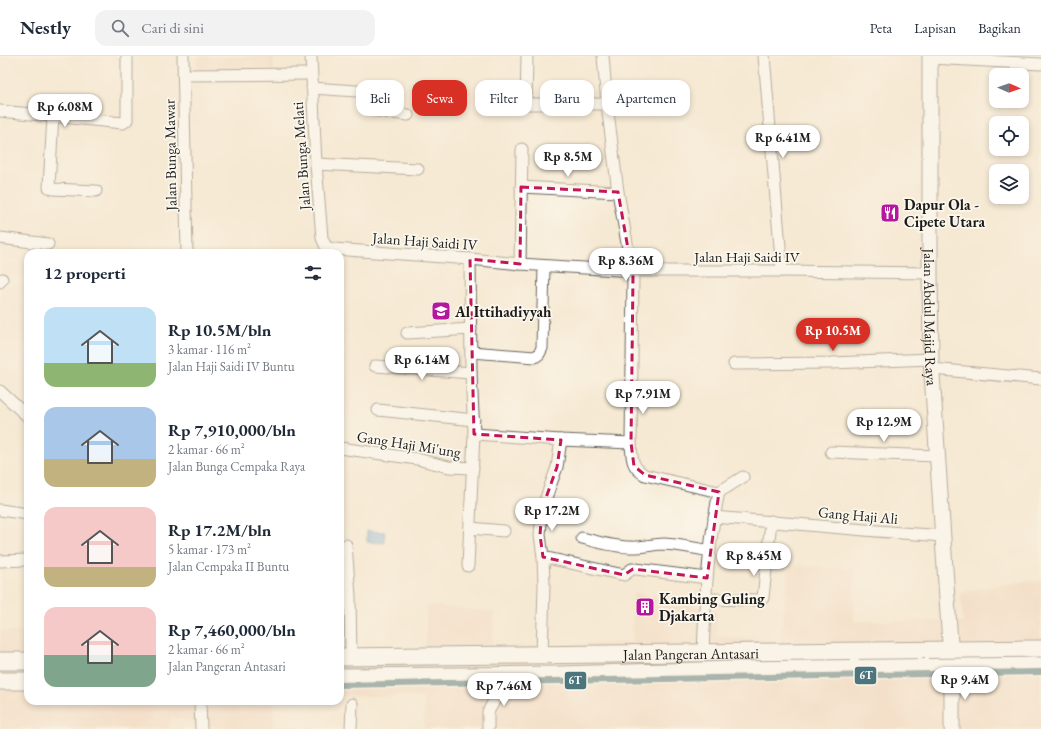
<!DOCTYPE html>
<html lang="id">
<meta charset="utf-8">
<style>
body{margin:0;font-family:"EB Garamond",serif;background:#f2f2f3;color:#1f2937;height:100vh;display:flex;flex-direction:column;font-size:15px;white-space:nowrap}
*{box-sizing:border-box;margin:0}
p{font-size:13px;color:#747a83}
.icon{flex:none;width:22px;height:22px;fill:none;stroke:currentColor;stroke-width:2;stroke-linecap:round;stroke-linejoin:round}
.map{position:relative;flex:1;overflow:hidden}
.side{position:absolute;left:24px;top:193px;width:320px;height:456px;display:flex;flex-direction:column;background:#fff;border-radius:12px;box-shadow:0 2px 6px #0003}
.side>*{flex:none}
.guide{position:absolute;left:356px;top:24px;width:380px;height:36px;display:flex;gap:8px}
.needle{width:26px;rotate:92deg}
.buttons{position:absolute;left:989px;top:12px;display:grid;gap:8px}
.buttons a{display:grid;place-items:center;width:40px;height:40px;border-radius:8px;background:#fff;box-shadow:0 2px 6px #0003;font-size:20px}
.price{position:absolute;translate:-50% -34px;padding:0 9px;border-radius:14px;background:#fff;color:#222;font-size:13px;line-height:26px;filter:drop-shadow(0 1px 2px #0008)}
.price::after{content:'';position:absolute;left:50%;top:24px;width:12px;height:9px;margin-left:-6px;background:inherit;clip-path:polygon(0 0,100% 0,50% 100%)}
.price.on{background:#d93025;color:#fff}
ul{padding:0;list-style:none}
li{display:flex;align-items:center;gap:12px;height:100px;padding:0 20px}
li span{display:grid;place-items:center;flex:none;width:112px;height:80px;border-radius:12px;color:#555}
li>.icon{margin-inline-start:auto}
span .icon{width:48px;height:48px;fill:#fffc;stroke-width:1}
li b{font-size:17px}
h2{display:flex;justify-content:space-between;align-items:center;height:48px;padding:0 20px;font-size:17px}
.tag{padding:0 14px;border-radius:12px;background:#fff;box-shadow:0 2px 6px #0003;font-size:14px;line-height:36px}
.tag.on{background:#d93025;color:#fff}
header{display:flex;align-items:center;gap:24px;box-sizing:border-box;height:56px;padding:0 20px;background:#fff;border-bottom:1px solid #e0e1e3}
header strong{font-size:19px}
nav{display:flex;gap:22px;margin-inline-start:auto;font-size:14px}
.search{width:280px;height:36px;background:#f2f2f3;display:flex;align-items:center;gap:10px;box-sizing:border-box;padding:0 14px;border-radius:12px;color:#747a83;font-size:15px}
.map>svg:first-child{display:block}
.built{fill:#f1d5bd}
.water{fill:#69a1d7;stroke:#425e7a}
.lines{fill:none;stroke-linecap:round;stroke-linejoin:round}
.street-casing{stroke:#68645c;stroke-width:13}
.secondary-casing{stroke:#68645c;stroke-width:17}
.primary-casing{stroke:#68645c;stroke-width:19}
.street{stroke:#fff;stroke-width:11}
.secondary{stroke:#fff;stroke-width:15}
.primary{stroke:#fff;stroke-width:17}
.primary-bridge-casing{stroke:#68645c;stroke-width:19;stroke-linecap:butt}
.primary-bridge{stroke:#fff;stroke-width:17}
.bus-1-casing{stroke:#fbf7ec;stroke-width:9}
.bus-1{stroke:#4d757d;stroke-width:6}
.marked{fill:none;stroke:#c2185b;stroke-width:3;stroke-dasharray:8 5;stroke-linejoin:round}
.labels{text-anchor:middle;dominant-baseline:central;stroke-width:3.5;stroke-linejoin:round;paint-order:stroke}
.street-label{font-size:15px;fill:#1c1c1c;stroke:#fbf7ec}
.poi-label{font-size:15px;font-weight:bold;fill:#1c1c1c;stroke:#fbf7ec;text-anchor:start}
.line-badge{stroke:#fbf7ec;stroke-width:1.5}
.badge-label{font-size:11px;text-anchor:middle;font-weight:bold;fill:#fff}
</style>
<header>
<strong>Nestly</strong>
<div class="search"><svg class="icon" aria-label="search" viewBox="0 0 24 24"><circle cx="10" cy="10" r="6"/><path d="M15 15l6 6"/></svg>Cari di sini</div>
<nav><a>Peta</a><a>Lapisan</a><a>Bagikan</a></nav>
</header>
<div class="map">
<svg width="1041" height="673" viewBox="0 0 1041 673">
<rect width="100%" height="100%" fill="#fbf7ec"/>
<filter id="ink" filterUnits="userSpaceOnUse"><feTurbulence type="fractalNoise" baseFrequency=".025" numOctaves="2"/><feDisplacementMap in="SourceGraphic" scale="8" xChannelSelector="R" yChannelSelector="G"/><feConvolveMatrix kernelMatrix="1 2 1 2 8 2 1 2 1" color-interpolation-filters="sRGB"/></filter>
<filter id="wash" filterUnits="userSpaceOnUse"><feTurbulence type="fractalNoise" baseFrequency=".012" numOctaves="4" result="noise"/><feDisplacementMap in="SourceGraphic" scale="16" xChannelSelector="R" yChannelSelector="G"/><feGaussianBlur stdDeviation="0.9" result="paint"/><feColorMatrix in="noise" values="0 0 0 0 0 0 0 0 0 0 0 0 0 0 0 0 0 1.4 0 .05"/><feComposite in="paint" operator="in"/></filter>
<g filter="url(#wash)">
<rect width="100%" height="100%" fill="#f6e9d3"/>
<g class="built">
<polygon points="197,0 274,0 274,16 197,15"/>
<polygon points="789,509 854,513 854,565 963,565 960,536 1025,525 1041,525 1041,673 424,673 424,641 340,640 340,564 348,564 348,597 426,595 426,549 495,556 492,592 632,586 633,536 717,555 716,580 780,586"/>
<polygon points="0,575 28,576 28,645 274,645 273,673 241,673 207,670 171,660 169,673 0,673"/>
</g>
<polygon class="water" points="367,475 385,476 384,487 367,486"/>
</g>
<g filter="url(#ink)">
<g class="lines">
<g class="street-casing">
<g id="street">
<polyline points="183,0 187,197"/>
<polyline points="311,0 316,108 322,182 326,191 326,197"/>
<polyline points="527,0 526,48 607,48"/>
<path d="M603,0L607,48L618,136L633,221L631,387C632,402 631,411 645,419L719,436L743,421"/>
<polyline points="764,0 782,215"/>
<polyline points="930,2 1041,8"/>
<polyline points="183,19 311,18"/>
<polyline points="312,32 371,36 370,54 408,59"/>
<polyline points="0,55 123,67 127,64 127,0"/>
<polyline points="53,60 49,131 53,133 96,135"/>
<polyline points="316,108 418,113"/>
<polyline points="521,131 618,136"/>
<polyline points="0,182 48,188"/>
<polyline points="326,191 334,193 470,203 520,208 633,215 782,215 930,217"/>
<polyline points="520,208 522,93"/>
<polyline points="0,226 2,223"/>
<polyline points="407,277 471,273"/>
<polyline points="472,296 535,301 539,298 542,292 544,210"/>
<polyline points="734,308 832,307 931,303"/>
<polyline points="375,310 471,317"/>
<polyline points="932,313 1041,323"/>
<polyline points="0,335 28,361"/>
<polyline points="378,354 474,364"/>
<polyline points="474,378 561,384 631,387"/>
<polyline points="340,392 417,403 449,411 473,412"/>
<polyline points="831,396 937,400"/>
<polyline points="0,454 28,458"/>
<path d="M714,461C790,467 866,475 942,480"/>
<polyline points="470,472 504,475"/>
<path d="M582,482C598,486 614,491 630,491C642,492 653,488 664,488C679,489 695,492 710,495"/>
<polyline points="346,489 350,540 351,601"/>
<polyline points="543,501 624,519 632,513 636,513 707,522"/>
<polyline points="0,505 28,504"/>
<polyline points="468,510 474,378 471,317 470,203"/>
<polyline points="707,543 760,544 763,542 771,465"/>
<path d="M703,598C705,544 708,489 719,436"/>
<polyline points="542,599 544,529 543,501 540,479 542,453 557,411 561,384"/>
<polyline points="200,645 201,673"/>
<polyline points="351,673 352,648"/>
<polyline points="488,673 488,656 505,625"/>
</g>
</g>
<g class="secondary-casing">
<g id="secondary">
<path id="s1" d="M930,0V217L931,303L952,617V673"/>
</g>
</g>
<g class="primary-casing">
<g id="primary">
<path id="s2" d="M340,601L1041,593"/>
<polyline points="0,605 28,605"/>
<polyline points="0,625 28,625"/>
</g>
</g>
<use href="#street" class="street"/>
<use href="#secondary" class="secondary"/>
<use href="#primary" class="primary"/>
<g class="primary-bridge-casing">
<polyline id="primary-bridge" points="340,621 559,619 735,614 1041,610"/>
</g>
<use href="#primary-bridge" class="primary-bridge"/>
<g class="bus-1-casing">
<polyline id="bus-1" points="340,629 1041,616"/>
</g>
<use href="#bus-1" class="bus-1"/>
</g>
</g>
<path d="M0 0H1041V673H0ZM521,131L618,136L633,221L631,387L634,410L645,419L719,436L707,522L633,513L624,519L543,501L540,479L542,453L557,411L561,384L474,378L470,203L520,208Z" fill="#f6e9d3" fill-opacity=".55" fill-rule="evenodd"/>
<path class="marked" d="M521,131L618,136L633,221L631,387L634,410L645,419L719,436L707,522L633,513L624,519L543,501L540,479L542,453L557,411L561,384L474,378L470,203L520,208Z"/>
<defs>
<g id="restaurant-square" transform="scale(1)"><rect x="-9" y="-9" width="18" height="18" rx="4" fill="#b5179e" stroke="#fbf7ec"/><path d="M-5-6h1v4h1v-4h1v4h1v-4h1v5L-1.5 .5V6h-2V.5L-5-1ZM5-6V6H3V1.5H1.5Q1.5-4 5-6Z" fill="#fff"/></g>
<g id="school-square" transform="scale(1)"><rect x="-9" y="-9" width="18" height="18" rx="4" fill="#b5179e" stroke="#fbf7ec"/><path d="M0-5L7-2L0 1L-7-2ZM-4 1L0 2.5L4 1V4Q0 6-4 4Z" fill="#fff"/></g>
<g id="building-square" transform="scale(1)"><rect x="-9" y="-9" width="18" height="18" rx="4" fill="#b5179e" stroke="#fbf7ec"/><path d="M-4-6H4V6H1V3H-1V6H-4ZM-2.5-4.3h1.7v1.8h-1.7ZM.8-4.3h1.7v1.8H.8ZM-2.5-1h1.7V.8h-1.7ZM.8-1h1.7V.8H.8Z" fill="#fff"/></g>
</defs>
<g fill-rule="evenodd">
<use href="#restaurant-square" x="890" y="157"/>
<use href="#school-square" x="441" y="255"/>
<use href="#building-square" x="645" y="551"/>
</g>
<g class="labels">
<g class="street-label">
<text transform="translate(170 99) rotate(-91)">Jalan Bunga Mawar</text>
<text transform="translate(301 100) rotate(-94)">Jalan Bunga Melati</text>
<text transform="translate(425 185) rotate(4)">Jalan Haji Saidi IV</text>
<text x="747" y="200">Jalan Haji Saidi IV</text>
<text stroke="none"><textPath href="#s1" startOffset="261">Jalan Abdul Majid Raya</textPath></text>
<text transform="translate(409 388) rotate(9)">Gang Haji Mi'ung</text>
<text transform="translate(858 459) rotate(5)">Gang Haji Ali</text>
<text stroke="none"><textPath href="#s2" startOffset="351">Jalan Pangeran Antasari</textPath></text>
</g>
<g class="poi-label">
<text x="904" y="148">Dapur Ola -<tspan x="904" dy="17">Cipete Utara</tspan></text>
<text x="455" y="255">Al Ittihadiyyah</text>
<text x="659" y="542">Kambing Guling<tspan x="659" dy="17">Djakarta</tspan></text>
</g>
</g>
<g class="line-badge">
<rect x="854" y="610" width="23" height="19" rx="4" fill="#4d757d"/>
<rect x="564" y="615" width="23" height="19" rx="4" fill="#4d757d"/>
</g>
<g class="badge-label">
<text x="866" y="623">6T</text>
<text x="575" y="628">6T</text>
</g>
</svg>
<div class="buttons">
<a><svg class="needle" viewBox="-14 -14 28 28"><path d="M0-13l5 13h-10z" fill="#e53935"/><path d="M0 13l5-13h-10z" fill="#747a83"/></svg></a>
<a><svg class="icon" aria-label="locate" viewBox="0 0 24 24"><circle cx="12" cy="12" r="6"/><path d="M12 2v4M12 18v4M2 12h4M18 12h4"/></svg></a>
<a><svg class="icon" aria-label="layers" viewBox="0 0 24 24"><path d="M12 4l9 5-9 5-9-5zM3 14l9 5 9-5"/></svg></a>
</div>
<b class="price" style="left:65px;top:72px">Rp 6.08M</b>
<b class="price" style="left:783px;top:103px">Rp 6.41M</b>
<b class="price" style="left:568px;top:122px">Rp 8.5M</b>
<b class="price" style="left:626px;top:226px">Rp 8.36M</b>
<b class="price on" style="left:833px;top:296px">Rp 10.5M</b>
<b class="price" style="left:422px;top:325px">Rp 6.14M</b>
<b class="price" style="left:643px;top:359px">Rp 7.91M</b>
<b class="price" style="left:884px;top:387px">Rp 12.9M</b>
<b class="price" style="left:552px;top:476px">Rp 17.2M</b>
<b class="price" style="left:754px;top:521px">Rp 8.45M</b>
<b class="price" style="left:965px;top:645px">Rp 9.4M</b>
<b class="price" style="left:504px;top:651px">Rp 7.46M</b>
<div class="guide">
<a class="tag">Beli</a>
<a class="tag on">Sewa</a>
<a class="tag">Filter</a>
<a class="tag">Baru</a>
<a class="tag">Apartemen</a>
</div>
<section class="side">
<h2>12 properti<svg class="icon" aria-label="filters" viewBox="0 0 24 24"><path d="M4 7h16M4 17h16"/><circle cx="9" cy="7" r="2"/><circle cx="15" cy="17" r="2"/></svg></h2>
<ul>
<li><span style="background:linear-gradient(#bfe0f5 70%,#8fb573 0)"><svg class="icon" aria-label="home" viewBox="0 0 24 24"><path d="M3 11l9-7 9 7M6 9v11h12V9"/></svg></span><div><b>Rp 10.5M/bln</b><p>3 kamar · 116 m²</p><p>Jalan Haji Saidi IV Buntu</p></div></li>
<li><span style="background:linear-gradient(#a9c7e8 65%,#c2b280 0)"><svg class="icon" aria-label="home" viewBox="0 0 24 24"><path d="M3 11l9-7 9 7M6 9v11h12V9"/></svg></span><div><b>Rp 7,910,000/bln</b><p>2 kamar · 66 m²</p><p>Jalan Bunga Cempaka Raya</p></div></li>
<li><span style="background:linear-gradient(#f6c9c9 75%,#c2b280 0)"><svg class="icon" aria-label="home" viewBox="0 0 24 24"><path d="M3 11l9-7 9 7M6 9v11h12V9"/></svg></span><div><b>Rp 17.2M/bln</b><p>5 kamar · 173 m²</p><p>Jalan Cempaka II Buntu</p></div></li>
<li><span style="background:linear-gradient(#f6c9c9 60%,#7fa58c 0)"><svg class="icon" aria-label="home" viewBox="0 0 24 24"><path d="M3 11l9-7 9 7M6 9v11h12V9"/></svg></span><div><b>Rp 7,460,000/bln</b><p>2 kamar · 66 m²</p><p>Jalan Pangeran Antasari</p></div></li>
</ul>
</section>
</div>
